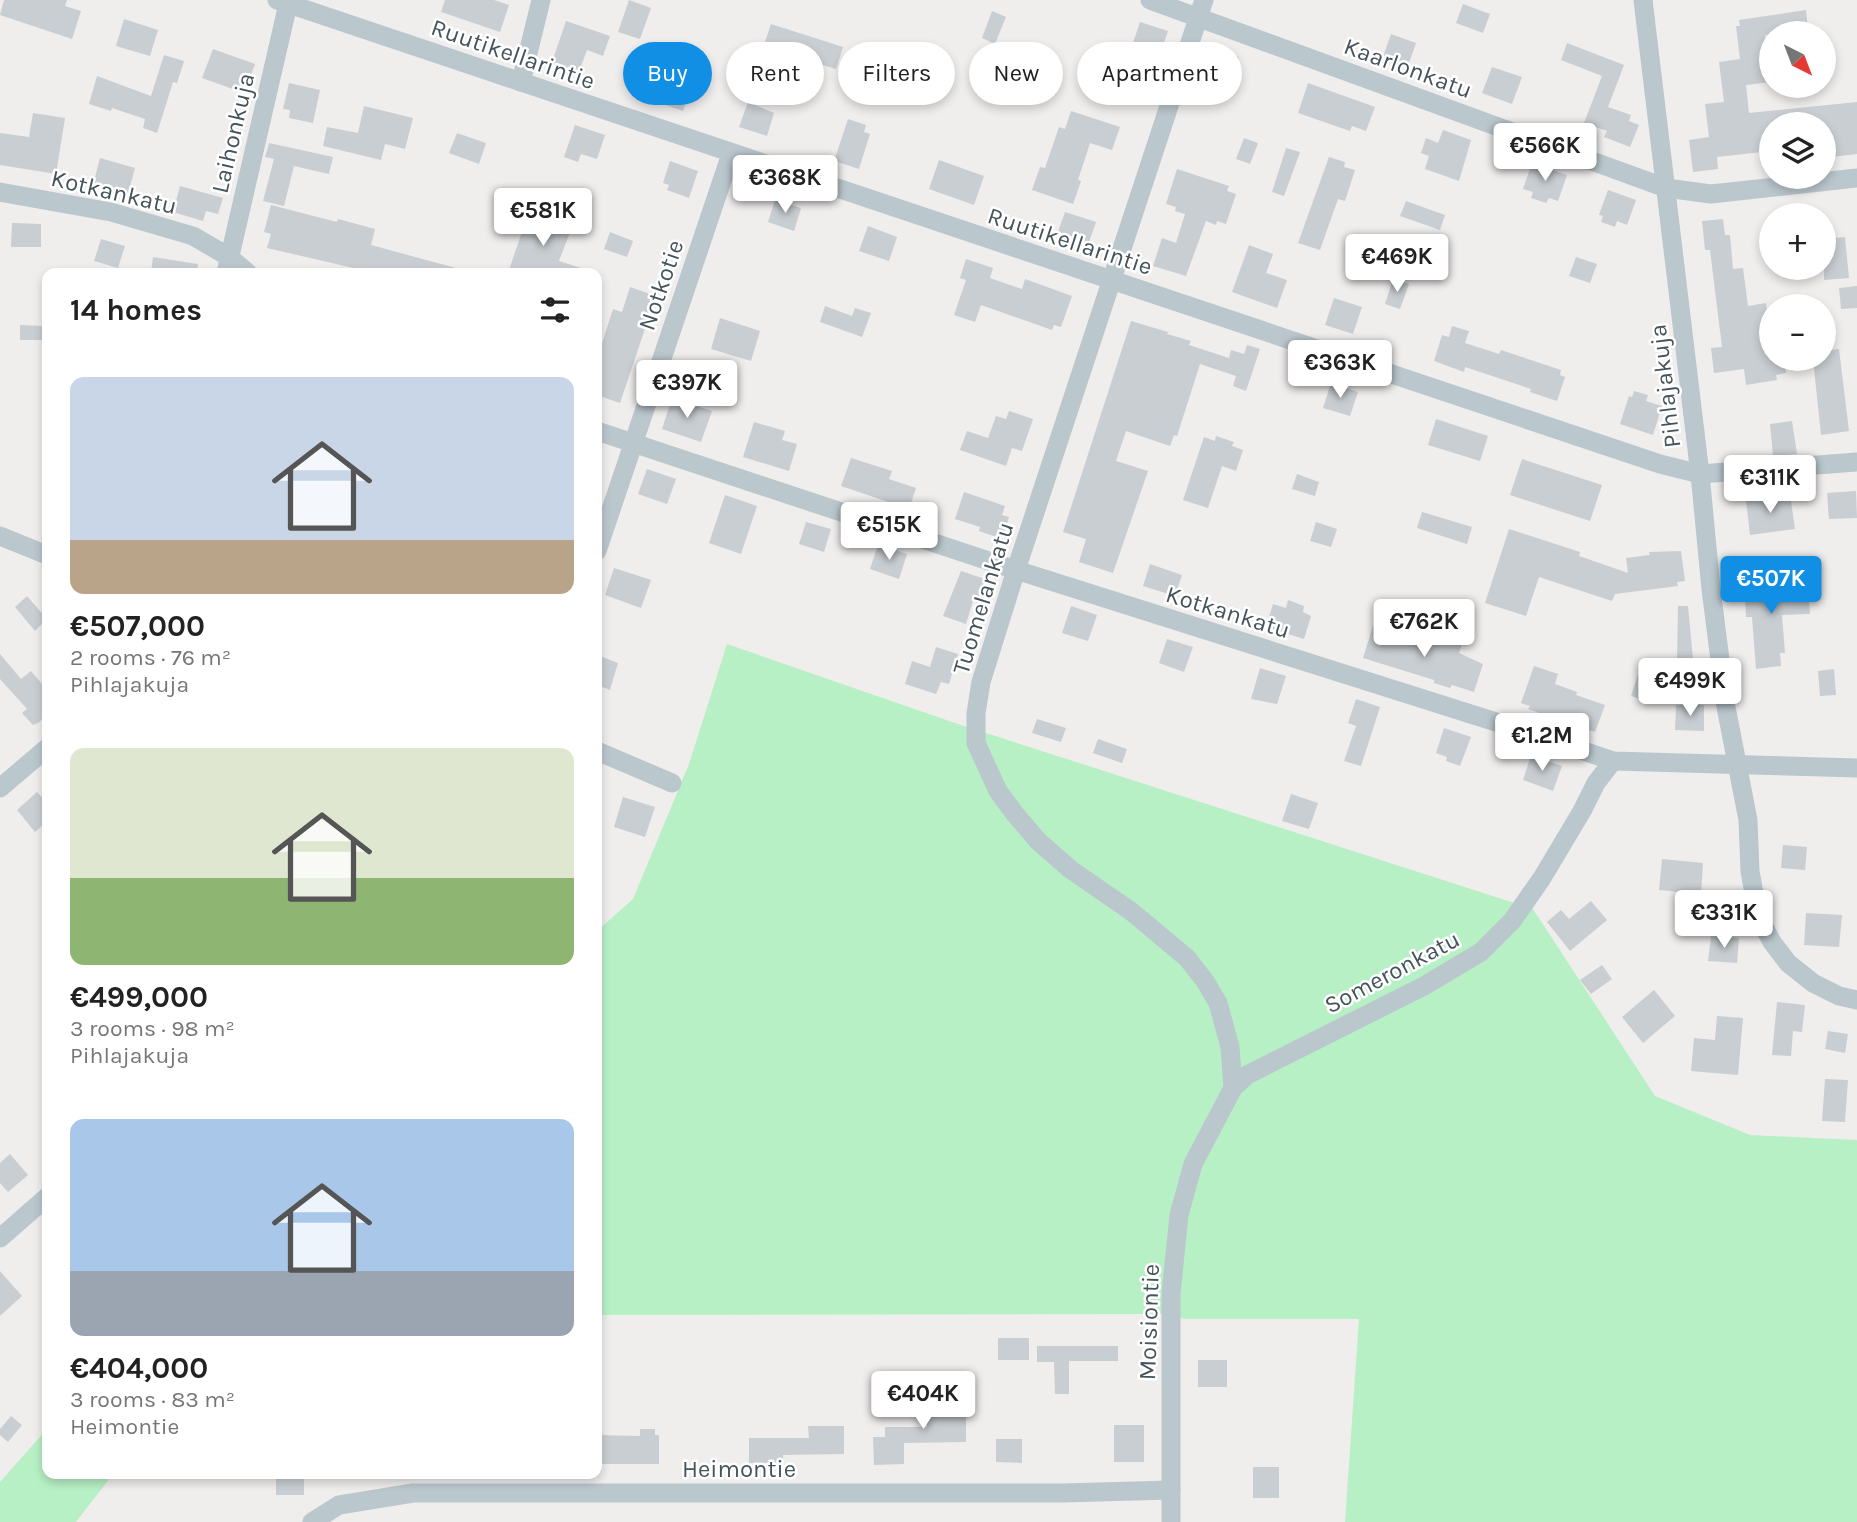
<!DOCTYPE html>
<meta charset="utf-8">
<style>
body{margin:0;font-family:Karla,sans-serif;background:#f6f6f6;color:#222;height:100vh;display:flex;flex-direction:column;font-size:26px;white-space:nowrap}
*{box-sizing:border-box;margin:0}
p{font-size:23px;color:#767676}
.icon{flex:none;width:38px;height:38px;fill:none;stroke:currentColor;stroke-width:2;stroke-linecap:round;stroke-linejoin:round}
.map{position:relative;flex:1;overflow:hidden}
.drawer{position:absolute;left:42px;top:268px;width:560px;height:1211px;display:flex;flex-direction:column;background:#fff;border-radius:14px;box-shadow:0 4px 10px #0003}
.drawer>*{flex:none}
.banner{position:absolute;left:623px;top:42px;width:665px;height:63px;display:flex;gap:14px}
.needle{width:46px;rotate:138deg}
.buttons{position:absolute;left:1759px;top:21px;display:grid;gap:14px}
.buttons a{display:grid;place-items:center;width:77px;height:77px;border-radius:50%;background:#fff;box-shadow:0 4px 10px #0003;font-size:35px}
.price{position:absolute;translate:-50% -60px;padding:0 16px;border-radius:7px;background:#fff;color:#222;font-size:23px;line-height:46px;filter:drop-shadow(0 2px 4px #0008)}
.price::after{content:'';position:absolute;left:50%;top:42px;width:21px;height:16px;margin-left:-10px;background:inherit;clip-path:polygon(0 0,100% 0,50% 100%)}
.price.current{background:#118fe5;color:#fff}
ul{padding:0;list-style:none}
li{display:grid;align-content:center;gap:14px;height:371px;padding:0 28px}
li span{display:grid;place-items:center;height:217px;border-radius:14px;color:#555}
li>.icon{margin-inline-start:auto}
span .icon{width:126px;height:126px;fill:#fffc;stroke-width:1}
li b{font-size:30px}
h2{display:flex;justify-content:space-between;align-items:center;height:84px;padding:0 28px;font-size:30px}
.tag{padding:0 24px;border-radius:32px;background:#fff;box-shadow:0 4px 10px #0003;font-size:24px;line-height:63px}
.tag.current{background:#118fe5;color:#fff}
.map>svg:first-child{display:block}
.green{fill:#b8f0c5}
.building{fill:#c9ced2}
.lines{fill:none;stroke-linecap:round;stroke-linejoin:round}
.minor{stroke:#bac7cd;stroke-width:19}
.labels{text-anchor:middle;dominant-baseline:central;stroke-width:5;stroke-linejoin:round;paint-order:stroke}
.street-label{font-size:24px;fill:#45545b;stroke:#fff}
</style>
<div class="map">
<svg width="1857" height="1522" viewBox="0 0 1857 1522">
<rect width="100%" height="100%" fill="#f0eded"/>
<g class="green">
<polygon points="727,644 955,723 1533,909 1655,1096 1750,1135 1857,1140 1857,1522 1345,1522 1359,1319 1184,1319 1167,1314 597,1315 597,931 633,899 689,764"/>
<polygon points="47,1429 47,1474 113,1474 76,1522 0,1522 0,1482"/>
</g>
<g class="building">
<polygon points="4,0 67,0 65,6 81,11 72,39 0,15"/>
<polygon points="445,0 494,0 509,5 500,32 441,12"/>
<polygon points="629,0 651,8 640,39 618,32"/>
<polygon points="1463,4 1490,14 1483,33 1456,23"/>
<polygon points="1806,10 1808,30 1765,35 1771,82 1746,85 1749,113 1857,102 1857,154 1824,158 1824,124 1771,124 1771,151 1717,157 1718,169 1693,172 1689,140 1709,137 1705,104 1724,102 1719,62 1740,59 1736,26 1740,26 1739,20"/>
<polygon points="992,11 1006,17 995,44 982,38"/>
<polygon points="124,19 158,30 150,56 116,46"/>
<polygon points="566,21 610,36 603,56 587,50 578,74 551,65"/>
<polygon points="1140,22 1168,31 1160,55 1132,46"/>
<polygon points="771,24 843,47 836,69 802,59 801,64 762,51"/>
<polygon points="1391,34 1416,43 1408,66 1383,57"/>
<polygon points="1567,43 1624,65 1608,107 1631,115 1629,121 1639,125 1630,147 1604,137 1607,131 1584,123 1602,76 1561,60"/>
<polygon points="1209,47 1239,57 1230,82 1224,80 1221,91 1204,85 1207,73 1201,71"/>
<polygon points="213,49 255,64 244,93 202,78"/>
<polygon points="164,55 184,61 177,83 173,82 157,133 143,128 145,119 112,108 111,111 89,104 97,76 151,96"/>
<polygon points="913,61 945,72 941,86 908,75"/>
<polygon points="1492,67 1522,77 1512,104 1482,93"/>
<polygon points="654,69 677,77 680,69 695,74 683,111 644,98"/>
<polygon points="289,83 320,90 313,123 289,118 290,110 283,109"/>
<polygon points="1308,83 1375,107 1366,131 1352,126 1350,131 1298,113"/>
<polygon points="748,102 774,113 767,136 739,127"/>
<polygon points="364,106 413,118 405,149 385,144 381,160 323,146 327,127 358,133"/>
<polygon points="1071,111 1120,127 1112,150 1090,143 1078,180 1081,181 1073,204 1032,190 1040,167 1045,168 1059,127 1065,129"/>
<polygon points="33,113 65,118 56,174 0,165 0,133 29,137"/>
<polygon points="848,119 866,125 864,132 870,134 859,169 834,161"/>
<polygon points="575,125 605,135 597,159 581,154 578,162 564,157"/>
<polygon points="1443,130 1471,140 1459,181 1425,169 1429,156 1421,153 1426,138 1438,143"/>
<polygon points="457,133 486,143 479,164 449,153"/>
<polygon points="1244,138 1258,143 1250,164 1236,159"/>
<polygon points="269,143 333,157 329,174 294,166 284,206 263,201 274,159 265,157"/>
<polygon points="1286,148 1300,152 1284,196 1272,192"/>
<polygon points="1329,157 1345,162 1344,167 1355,170 1345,201 1338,199 1320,250 1298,243"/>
<polygon points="100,158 135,168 128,194 93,185"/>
<polygon points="939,160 984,176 974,205 929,189"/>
<polygon points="670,161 698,171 689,198 667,190 669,185 663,183"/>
<polygon points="1532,163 1567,175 1558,201 1549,198 1546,203 1531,198 1533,192 1523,189"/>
<polygon points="1177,169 1229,186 1227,191 1236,194 1226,224 1217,221 1216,225 1206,221 1186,276 1153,266 1162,238 1176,243 1185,214 1175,211 1176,207 1166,204"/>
<polygon points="180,186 223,198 218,214 206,211 203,221 173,212"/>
<polygon points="1608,190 1636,200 1627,225 1617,221 1615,227 1601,222 1603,216 1599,215"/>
<polygon points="775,200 801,208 794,231 768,222"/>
<polygon points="1406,201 1445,215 1440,230 1400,216"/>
<polygon points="271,205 337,222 338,219 375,229 371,245 456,268 455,273 375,273 267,248 271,234 264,232"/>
<polygon points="1065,212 1096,222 1089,242 1058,232"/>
<polygon points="561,213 575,219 559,261 587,270 587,273 508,273 527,217 555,228"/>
<polygon points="1723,219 1725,235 1730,235 1733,269 1743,268 1748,306 1766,303 1771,359 1784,359 1786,373 1776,375 1777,380 1746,385 1744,369 1714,373 1711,348 1722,347 1710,250 1705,250 1702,221"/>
<polygon points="12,223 41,224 41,247 11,247"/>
<polygon points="868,226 897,237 889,261 859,251"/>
<polygon points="610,232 633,241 627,257 604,249"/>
<polygon points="1845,237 1849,278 1824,280 1824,239"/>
<polygon points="101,239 125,246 118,268 94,261"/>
<polygon points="1385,244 1407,251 1400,272 1385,267 1386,263 1379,261"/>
<polygon points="1249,245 1273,254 1266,273 1287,280 1277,308 1232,292"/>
<polygon points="153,257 198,264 197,273 151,273"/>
<polygon points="1576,257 1597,264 1590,283 1569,276"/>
<polygon points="966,259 993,268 990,278 1022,289 1025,279 1072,296 1061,327 1054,325 1052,330 981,305 975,322 954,315 966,280 960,278"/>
<polygon points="1393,279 1409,284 1400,309 1385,304"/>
<polygon points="1857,286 1857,308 1841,309 1839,288"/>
<polygon points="630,287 656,296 620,403 597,395 597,359 613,309 622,312"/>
<polygon points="1334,298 1362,307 1353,334 1325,325"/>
<polygon points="825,306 852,316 855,308 871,313 862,337 820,322"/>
<polygon points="720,318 760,331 751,361 711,349"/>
<polygon points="1131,321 1168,332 1167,334 1191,341 1189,345 1229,358 1231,350 1244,354 1247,345 1260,349 1246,391 1233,386 1236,376 1200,364 1177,436 1174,435 1170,446 1126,431 1116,461 1148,471 1113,573 1079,562 1086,539 1063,532"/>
<polygon points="20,325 43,326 42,340 20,340"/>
<polygon points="1452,326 1469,331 1465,343 1499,354 1501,350 1561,370 1560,375 1565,377 1557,401 1530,392 1531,389 1465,367 1464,372 1434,361 1442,335 1449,337"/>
<polygon points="1839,349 1849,431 1821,435 1813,359 1824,359 1824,351"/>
<polygon points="1331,383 1358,392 1350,416 1323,408"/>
<polygon points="1634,391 1648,395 1646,401 1662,406 1653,435 1620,424 1629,396 1632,397"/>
<polygon points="672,398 712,411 701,442 662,429"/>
<polygon points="1009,411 1033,419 1022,451 1012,448 1006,466 960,450 967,431 988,438 996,416 1006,419"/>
<polygon points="1436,419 1488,436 1480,461 1428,445"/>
<polygon points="1792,421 1797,454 1773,456 1770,424"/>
<polygon points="754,422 785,431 782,440 797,444 789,471 743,457"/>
<polygon points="1216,436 1234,442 1232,446 1243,450 1236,471 1222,466 1208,508 1183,500 1204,437 1215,441"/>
<polygon points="851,458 892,471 889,479 916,488 909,509 841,486"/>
<polygon points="1522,459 1602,485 1590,521 1510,495"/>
<polygon points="647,469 676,479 667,504 638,494"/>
<polygon points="1297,474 1319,482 1315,496 1292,489"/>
<polygon points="1856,491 1857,518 1829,519 1827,493"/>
<polygon points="964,492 1005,506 1002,515 1009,517 1002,539 979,531 980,527 955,519"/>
<polygon points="1790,494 1795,529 1750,535 1746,500"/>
<polygon points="725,495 757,506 741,554 709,543"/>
<polygon points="1422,512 1472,527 1467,544 1417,528"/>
<polygon points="806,522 831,529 824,552 799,544"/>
<polygon points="1316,522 1337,529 1331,547 1310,541"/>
<polygon points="1509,529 1580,552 1579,556 1628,573 1626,558 1650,555 1649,552 1681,551 1685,581 1677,582 1678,586 1615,594 1612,601 1539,577 1526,616 1485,603"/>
<polygon points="878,545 907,554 899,579 870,569"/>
<polygon points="1150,564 1182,575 1175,596 1143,586"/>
<polygon points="614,568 651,580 641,608 605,595"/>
<polygon points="961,571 991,581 983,605 973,601 966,624 943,616"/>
<polygon points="1775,575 1776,591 1808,589 1810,614 1782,615 1785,653 1780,653 1781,666 1756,669 1752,617 1746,617 1744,577"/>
<polygon points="27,596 47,619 35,631 15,607"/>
<polygon points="1288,600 1304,606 1303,612 1311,616 1304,639 1266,627 1273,604 1286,608"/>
<polygon points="1071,606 1097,615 1088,641 1062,633"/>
<polygon points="1678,606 1688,606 1693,659 1677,661"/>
<polygon points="1373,626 1435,645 1438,636 1462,644 1459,653 1483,664 1474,692 1452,685 1450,688 1434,683 1434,680 1363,658"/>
<polygon points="1167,639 1193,647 1184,672 1159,663"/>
<polygon points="936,647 958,654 949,684 941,682 936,694 905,684 912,661 930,667"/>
<polygon points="0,654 21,679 31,671 47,690 47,715 38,723 33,725 22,713 27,709 0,679"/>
<polygon points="597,655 618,663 610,690 597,685"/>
<polygon points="1534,666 1558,674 1555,684 1577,692 1576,695 1605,705 1595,732 1528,709 1530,706 1521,703"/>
<polygon points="1260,668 1286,676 1277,704 1251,699"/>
<polygon points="1834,669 1836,695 1820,696 1818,671"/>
<polygon points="1639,671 1655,677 1647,701 1631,696"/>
<polygon points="1356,699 1380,707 1361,766 1344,761 1356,726 1348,723"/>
<polygon points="1676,705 1704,705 1704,731 1675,730"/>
<polygon points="1037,719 1066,728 1061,742 1032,733"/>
<polygon points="1444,728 1471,737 1460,766 1446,761 1447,757 1436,753"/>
<polygon points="1098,739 1127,749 1122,763 1093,753"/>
<polygon points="1531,755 1562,766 1553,791 1523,780"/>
<polygon points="37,792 47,803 47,821 35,832 17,810"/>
<polygon points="1291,794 1318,803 1309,829 1282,821"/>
<polygon points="623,797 655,807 645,837 614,827"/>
<polygon points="1783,845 1807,847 1805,870 1781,868"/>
<polygon points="1662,859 1703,863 1701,894 1659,890"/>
<polygon points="1591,901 1607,920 1570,951 1547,922 1561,910 1569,919"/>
<polygon points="1806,913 1842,915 1839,947 1804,945"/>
<polygon points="1711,936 1739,938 1737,963 1708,961"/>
<polygon points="1602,965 1612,979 1591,994 1580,980"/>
<polygon points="1654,990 1675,1016 1643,1043 1622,1017"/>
<polygon points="1777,1002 1805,1005 1802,1032 1793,1031 1791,1056 1772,1055"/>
<polygon points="1717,1016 1743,1018 1738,1075 1691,1071 1694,1038 1715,1040"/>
<polygon points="1828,1031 1848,1034 1845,1053 1825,1049"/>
<polygon points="1825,1079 1848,1080 1845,1122 1822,1121"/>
<polygon points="10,1154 28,1175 8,1192 0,1183 0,1163"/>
<polygon points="0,1271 22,1296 0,1316"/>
<rect x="998" y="1338" width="31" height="22"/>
<polygon points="1037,1346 1118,1346 1118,1361 1069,1361 1069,1394 1055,1394 1054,1362 1037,1362"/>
<rect x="1198" y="1360" width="29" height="27"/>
<polygon points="927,1395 955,1395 955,1409 966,1409 966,1442 904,1443 904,1464 874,1465 873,1437 885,1437 885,1427 927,1427"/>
<polygon points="11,1416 22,1425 8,1442 0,1435 0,1429"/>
<rect x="1114" y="1425" width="30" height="37"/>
<polygon points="808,1426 844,1426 844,1454 783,1455 783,1463 749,1463 749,1438 809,1438"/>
<polygon points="640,1429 655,1429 655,1435 659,1435 659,1464 597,1464 597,1435 640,1436"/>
<polygon points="996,1439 1022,1439 1022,1463 996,1462"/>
<rect x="1253" y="1467" width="26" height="31"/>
<rect x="276" y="1474" width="28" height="21"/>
</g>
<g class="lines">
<g class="minor">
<polyline points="277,0 1660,464 1700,474 1857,462"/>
<polyline points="1150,0 1666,188 1711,194 1857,178"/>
<polyline points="1643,0 1700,474 1711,589 1726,707 1748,820 1750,871 1758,916 1772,942 1788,963 1813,983 1839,996 1857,1000"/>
<polyline points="521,82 541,0"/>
<polyline points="0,192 111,212 193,236 229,257 248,273"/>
<polyline points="226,273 288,4"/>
<polyline points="597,431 1016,570 1534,734 1613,761 1857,768"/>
<polyline points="0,536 47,555"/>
<polyline points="597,551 731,154"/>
<polyline points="597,751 672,783"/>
<polyline points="0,788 47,748"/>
<polyline points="1233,1088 1247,1075 1424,986 1481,952 1512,921 1542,878 1582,811 1596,783 1613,761"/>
<polyline points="0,1238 47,1197"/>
<polyline points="312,1522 339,1505 413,1493 1062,1493 1171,1490"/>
<polyline points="1171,1522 1171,1294 1179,1215 1193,1164 1233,1088 1230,1047 1218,1003 1205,981 1187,958 1132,912 1070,869 1038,841 1015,814 998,791 976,743 976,713 981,682 1016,570 1204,0"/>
</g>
</g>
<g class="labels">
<g class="street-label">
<text transform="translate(513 54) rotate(19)">Ruutikellarintie</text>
<text transform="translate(1408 68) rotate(20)">Kaarlonkatu</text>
<text transform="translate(233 133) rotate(-77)">Laihonkuja</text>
<text transform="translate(114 192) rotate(13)">Kotkankatu</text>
<text transform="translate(1070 241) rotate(18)">Ruutikellarintie</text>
<text transform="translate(661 285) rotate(-71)">Notkotie</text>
<text transform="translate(1665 386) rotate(-97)">Pihlajakuja</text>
<text transform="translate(983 598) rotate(-73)">Tuomelankatu</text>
<text transform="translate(1228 612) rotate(17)">Kotkankatu</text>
<text transform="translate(1392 972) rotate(-28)">Someronkatu</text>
<text transform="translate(1149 1322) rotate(-88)">Moisiontie</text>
<text x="739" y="1469">Heimontie</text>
</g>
</g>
</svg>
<div class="buttons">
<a><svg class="needle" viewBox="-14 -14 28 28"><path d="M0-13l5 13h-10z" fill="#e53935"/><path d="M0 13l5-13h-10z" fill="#767676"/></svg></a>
<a><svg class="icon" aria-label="layers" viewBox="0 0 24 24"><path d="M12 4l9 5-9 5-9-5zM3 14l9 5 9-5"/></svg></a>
<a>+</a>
<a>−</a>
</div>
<b class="price" style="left:1545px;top:183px">€566K</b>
<b class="price" style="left:785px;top:215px">€368K</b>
<b class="price" style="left:543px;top:248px">€581K</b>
<b class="price" style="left:1397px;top:294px">€469K</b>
<b class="price" style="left:1340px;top:400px">€363K</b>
<b class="price" style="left:687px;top:420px">€397K</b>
<b class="price" style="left:1770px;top:515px">€311K</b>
<b class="price" style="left:889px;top:562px">€515K</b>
<b class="price current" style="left:1771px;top:616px">€507K</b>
<b class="price" style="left:1424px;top:659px">€762K</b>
<b class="price" style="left:1690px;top:718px">€499K</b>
<b class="price" style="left:1542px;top:773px">€1.2M</b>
<b class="price" style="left:1724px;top:950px">€331K</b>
<b class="price" style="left:923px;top:1431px">€404K</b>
<div class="banner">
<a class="tag current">Buy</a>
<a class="tag">Rent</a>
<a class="tag">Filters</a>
<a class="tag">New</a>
<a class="tag">Apartment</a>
</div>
<section class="drawer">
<h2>14 homes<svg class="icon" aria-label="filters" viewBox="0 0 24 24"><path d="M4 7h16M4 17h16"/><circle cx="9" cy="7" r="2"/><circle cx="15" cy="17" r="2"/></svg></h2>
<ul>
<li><span style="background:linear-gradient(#c9d6e8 75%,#b9a48a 0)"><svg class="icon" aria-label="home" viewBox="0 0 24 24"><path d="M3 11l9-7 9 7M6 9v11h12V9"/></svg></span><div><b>€507,000</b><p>2 rooms · 76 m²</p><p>Pihlajakuja</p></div></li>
<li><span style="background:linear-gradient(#dfe7d0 60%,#8fb573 0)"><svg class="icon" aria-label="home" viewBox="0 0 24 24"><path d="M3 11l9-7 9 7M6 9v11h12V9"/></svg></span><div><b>€499,000</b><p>3 rooms · 98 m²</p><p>Pihlajakuja</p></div></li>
<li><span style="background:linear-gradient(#a9c7e8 70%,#9aa5b1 0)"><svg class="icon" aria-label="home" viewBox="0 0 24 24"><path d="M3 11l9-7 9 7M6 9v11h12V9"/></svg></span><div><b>€404,000</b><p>3 rooms · 83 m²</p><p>Heimontie</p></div></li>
</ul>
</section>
</div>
